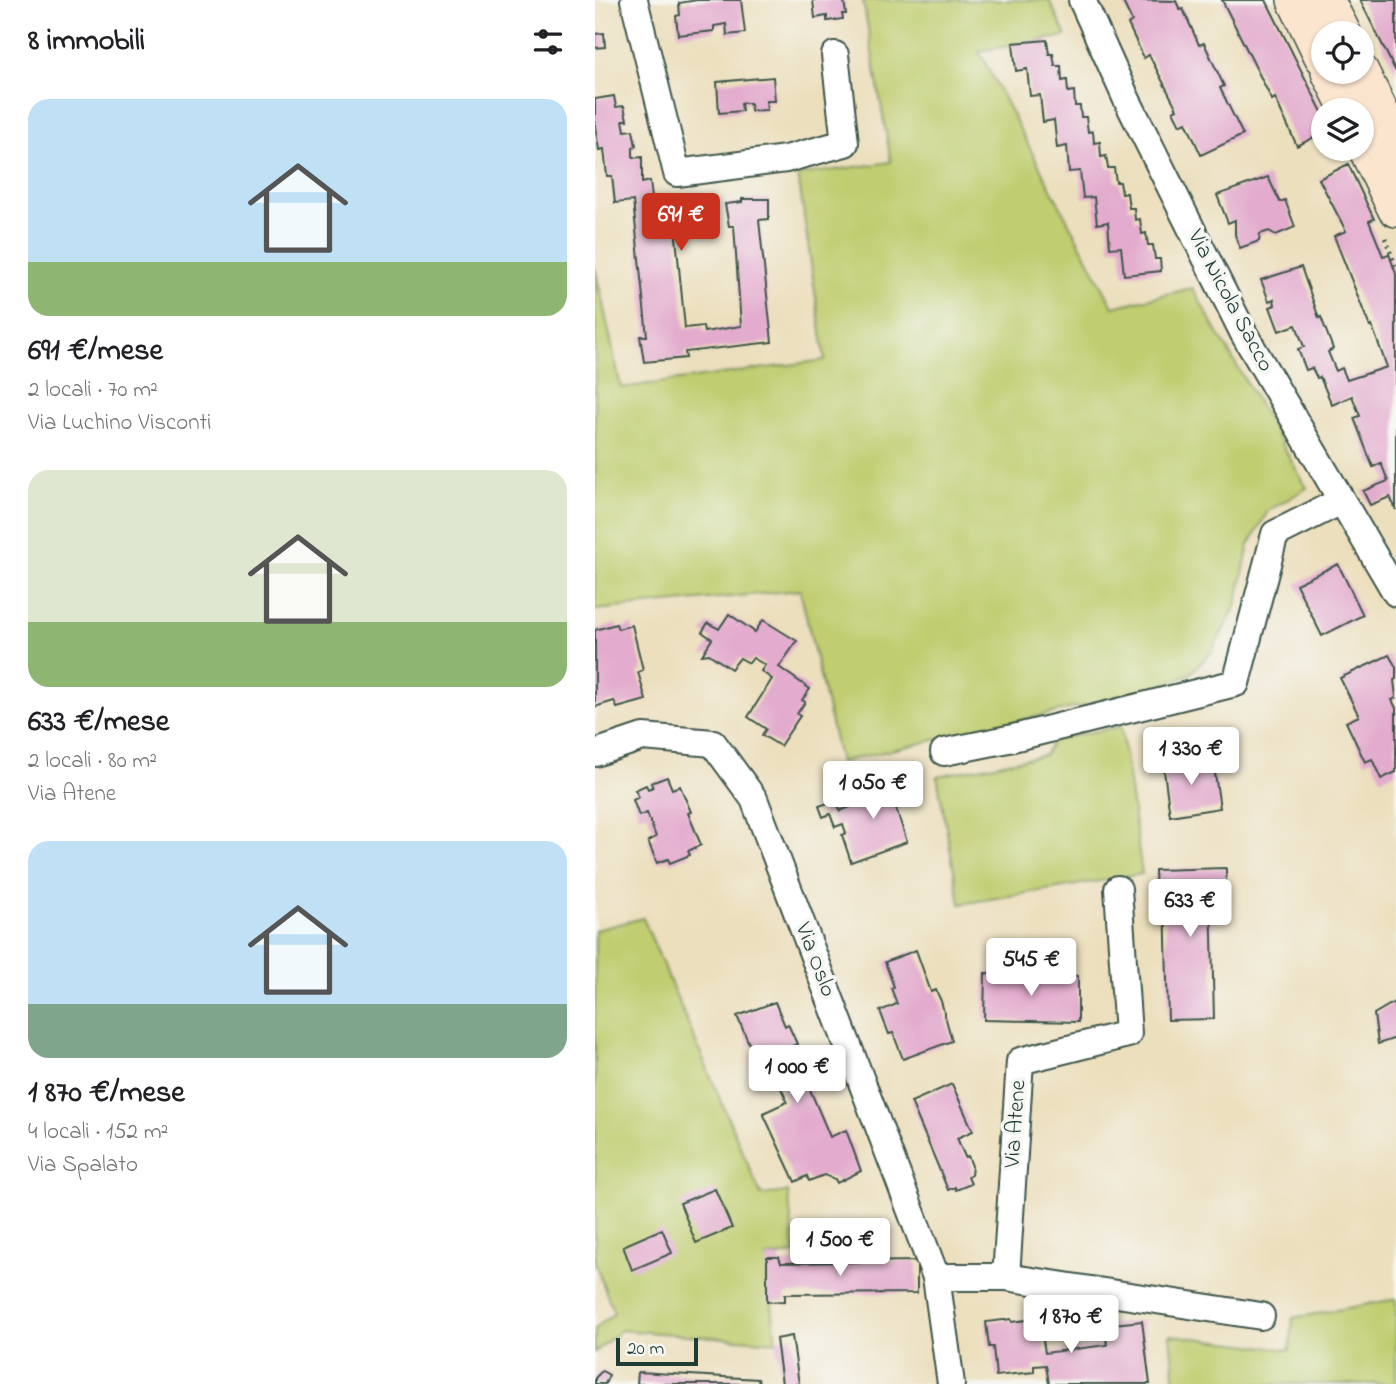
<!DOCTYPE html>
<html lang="it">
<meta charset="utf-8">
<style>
body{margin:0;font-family:"Indie Flower",sans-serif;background:#f6f6f6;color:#202124;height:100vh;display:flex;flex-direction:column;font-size:26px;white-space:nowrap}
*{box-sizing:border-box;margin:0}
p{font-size:23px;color:#757577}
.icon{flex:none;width:38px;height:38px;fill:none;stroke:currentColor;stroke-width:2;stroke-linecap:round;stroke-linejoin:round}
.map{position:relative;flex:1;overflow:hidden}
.drawer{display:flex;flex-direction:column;background:#fff;width:595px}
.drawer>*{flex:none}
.controls{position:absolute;left:716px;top:21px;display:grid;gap:14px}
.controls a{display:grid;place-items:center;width:63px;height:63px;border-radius:50%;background:#fff;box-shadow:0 2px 5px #0004;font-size:35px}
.scale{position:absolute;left:21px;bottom:18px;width:82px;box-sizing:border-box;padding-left:7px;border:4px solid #1f3d34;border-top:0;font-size:19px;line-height:24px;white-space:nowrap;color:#1f3d34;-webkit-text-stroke:5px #f6f6f2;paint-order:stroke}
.price{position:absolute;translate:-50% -60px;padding:0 16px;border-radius:7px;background:#fff;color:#222;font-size:23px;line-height:46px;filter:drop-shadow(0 2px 4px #0008)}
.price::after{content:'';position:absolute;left:50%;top:42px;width:21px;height:16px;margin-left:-10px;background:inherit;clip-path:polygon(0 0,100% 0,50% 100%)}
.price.on{background:#c8321e;color:#fff}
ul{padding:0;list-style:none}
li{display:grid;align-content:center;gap:14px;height:371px;padding:0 28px}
li span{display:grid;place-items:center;height:217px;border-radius:21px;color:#555}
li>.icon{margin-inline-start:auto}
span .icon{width:126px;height:126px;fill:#fffc;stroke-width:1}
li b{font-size:30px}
h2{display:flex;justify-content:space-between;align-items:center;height:84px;padding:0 28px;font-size:30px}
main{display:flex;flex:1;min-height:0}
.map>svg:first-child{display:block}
.green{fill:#c0cd6f;stroke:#708552;stroke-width:2}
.building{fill:#e3abcd}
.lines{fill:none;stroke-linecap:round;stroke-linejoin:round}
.street-casing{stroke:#3e5549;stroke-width:30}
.secondary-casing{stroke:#3e5549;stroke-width:40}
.path{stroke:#3e5549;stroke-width:4.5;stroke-dasharray:2 5;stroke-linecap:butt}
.street{stroke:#fff;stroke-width:26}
.secondary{stroke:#fce5cf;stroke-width:37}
.labels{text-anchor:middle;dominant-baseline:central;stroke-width:7;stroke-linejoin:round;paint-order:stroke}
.street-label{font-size:23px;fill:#1f3d34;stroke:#f6f6f2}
</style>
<main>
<section class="drawer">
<h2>8 immobili<svg class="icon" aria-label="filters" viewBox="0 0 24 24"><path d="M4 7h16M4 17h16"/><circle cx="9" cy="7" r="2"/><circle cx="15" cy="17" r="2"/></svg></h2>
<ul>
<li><span style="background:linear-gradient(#bfe0f5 75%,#8fb573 0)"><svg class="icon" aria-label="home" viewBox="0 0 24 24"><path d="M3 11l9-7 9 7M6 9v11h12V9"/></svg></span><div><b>691 €/mese</b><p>2 locali · 70 m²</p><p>Via Luchino Visconti</p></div></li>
<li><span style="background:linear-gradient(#dfe7d0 70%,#8fb573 0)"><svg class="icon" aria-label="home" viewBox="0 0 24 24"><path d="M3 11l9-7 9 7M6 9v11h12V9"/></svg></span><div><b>633 €/mese</b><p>2 locali · 80 m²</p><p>Via Atene</p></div></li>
<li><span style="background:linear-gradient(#bfe0f5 75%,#7fa58c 0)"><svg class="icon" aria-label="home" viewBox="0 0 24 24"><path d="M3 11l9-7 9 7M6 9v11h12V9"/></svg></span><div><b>1 870 €/mese</b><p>4 locali · 152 m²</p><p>Via Spalato</p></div></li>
</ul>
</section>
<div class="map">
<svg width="801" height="1384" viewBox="0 0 801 1384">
<rect width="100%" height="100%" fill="#f6f6f2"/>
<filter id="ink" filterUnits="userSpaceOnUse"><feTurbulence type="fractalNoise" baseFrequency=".0143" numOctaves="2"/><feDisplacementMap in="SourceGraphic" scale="14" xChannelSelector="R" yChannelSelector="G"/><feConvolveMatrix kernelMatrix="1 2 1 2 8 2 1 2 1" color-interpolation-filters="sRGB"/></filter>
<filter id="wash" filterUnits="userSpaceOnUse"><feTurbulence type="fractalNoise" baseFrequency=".00686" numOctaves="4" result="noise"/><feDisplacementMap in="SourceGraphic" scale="28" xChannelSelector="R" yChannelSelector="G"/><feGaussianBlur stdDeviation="1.57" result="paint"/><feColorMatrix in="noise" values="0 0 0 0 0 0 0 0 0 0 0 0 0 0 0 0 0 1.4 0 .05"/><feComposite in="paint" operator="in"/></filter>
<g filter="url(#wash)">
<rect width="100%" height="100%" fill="#ecdfbd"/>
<g class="green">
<polygon points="268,0 454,0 471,36 384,51 518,307 597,288 712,488 673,511 654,545 641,606 616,653 595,674 560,689 245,762 205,590 0,610 0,267 26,388 230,360 203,175 296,162"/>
<polygon points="526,726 547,874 365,904 342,776 450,755 458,740"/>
<polygon points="48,918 166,1195 193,1192 200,1254 172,1257 181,1342 26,1330 0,1352 0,1329 19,1313 0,1263 0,930"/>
<polygon points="801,1299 801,1384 580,1384 575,1335 695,1350 698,1318"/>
</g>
<g id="blocks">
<g class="building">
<polygon points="102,0 146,0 150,33 132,35 131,24 119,26 119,31 83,35 81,16 85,15 84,3"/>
<polygon points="218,0 249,0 251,14 247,14 248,19 232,21 232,16 220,18"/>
<polygon points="527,0 581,1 585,10 588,9 604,45 609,43 629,86 625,88 648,135 606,155 591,122 585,125 578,111 582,109 554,55 549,58 533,24 537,21"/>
<polygon points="627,0 671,0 728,114 728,133 702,146 680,98 677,100"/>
<polygon points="765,0 801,0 801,72"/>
<polygon points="9,33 10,47 0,48 0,34"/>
<polygon points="452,40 454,54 458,54 460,66 466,66 467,81 472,80 473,92 479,91 480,106 485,106 486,117 491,117 493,132 498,131 499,143 505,142 506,157 511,156 513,168 519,168 521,182 525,182 527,194 532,193 534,208 539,208 540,220 545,219 547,234 551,233 553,245 558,245 560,259 565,259 566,271 529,275 526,247 515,248 513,222 502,224 499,197 488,198 485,171 474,172 472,146 462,148 459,120 448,122 445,95 435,96 432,69 421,71 418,43"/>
<polygon points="178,77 180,101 171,101 172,110 156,111 155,103 146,103 147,111 124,113 122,82"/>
<polygon points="19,96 21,107 29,106 32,120 28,120 30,131 38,130 41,146 38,147 38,158 47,157 47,183 55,181 57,198 68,196 69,208 78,207 90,328 108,326 109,332 146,326 139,226 134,226 130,204 147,202 147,199 174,199 174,219 164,220 177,342 90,352 91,358 49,362 45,336 52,336 38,201 20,203 17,176 12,176 9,149 4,150 0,124 0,99"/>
<polygon points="753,164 779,219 774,221 788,256 794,254 801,274 801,510 795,497 775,505 768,491 793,481 786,463 778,467 759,418 765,416 757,396 737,405 725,377 722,378 717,368 711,370 703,349 709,347 701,325 684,331 675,307 680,305 679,299 674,301 666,280 706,267 724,318 726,317 738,349 733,352 741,371 747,368 752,380 792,367 777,326 775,327 739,236 751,231 724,179"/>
<polygon points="673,177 685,202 690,200 700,227 681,235 674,231 665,234 664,241 645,248 640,235 640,220 633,223 622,195"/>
<polygon points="743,564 768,615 727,636 701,584"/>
<polygon points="134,614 160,632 168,620 202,641 184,667 215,689 207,700 210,702 202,714 205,716 185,746 167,735 171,729 153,717 177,679 166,671 170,665 158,658 154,663 145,658 136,669 114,654 107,655 117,639 107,632 113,623 124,629"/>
<polygon points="21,624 23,629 37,625 48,670 43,672 51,700 22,708 19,701 0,707 0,630"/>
<polygon points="794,655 801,667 801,679 799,680 801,698 797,700 801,708 801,772 786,779 777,759 770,762 751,722 764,716 745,678"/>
<polygon points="591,759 592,764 618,760 625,808 575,816 568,763"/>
<polygon points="312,775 321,798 300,805 312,842 256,862 247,835 251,833 248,824 240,827 235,814 228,817 224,806 242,800 245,811 295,792 292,782"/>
<polygon points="72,777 77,789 85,786 96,812 93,813 106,845 93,851 95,855 75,863 73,859 62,863 53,841 61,837 52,813 44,816 38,800 44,797 40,790 51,785 53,789 58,787 56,783"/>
<polygon points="631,868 631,894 616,894 619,1019 573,1020 570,897 561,897 560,870"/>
<polygon points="321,950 336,992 341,990 346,1001 357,1041 308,1059 298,1033 294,1034 285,1011 302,1004 296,988 299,987 290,962"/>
<polygon points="390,973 483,976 483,1022 389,1020"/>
<polygon points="801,1001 801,1038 783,1044 779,1014"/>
<polygon points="180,1002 190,1026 193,1024 202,1044 197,1046 206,1069 203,1070 205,1074 208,1073 235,1137 251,1130 266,1171 242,1183 240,1179 229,1175 214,1181 212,1176 200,1182 168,1113 192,1102 173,1056 165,1059 159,1044 155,1046 142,1016"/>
<polygon points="357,1084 378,1131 362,1138 370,1157 373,1156 377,1166 376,1175 373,1177 376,1184 361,1190 360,1187 353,1190 316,1102"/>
<polygon points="120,1189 137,1228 101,1243 85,1203"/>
<polygon points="67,1229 77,1253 37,1270 28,1246"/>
<polygon points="172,1257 184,1257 186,1263 322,1261 322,1293 190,1294 190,1301 172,1302"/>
<polygon points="416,1319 417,1322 439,1319 439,1322 445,1321 450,1353 512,1345 509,1325 547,1321 555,1384 454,1384 451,1365 439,1366 439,1372 401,1376 398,1347 394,1347 391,1322"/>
<polygon points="197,1336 204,1384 187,1384 181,1339"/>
<polygon points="7,1371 14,1375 10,1384 0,1384 0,1378"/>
<polygon points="43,1372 163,1379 164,1384 42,1384"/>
</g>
</g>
</g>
<g filter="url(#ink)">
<use href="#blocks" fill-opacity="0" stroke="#3e5549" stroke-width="2"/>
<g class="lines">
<g class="street-casing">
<g id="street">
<polyline points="39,0 82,173 191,159 250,143 240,55"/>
<polyline points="487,0 532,100 649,334 801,593"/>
<polyline points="349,752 418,738 641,683 680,534 746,501"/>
<polyline points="0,753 48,737 118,743 159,799 341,1277 356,1384"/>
<polyline points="341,1277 411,1277 666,1316"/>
<polyline points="411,1277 425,1061 533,1034 523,889"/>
</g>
</g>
<g class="secondary-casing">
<g id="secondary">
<polyline points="701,0 728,56"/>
<polyline points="730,0 747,33"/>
<polyline points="735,72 754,110"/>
<polyline points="765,72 801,145"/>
<polyline points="766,136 801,208"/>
</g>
</g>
<polyline class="path" points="790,238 801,267"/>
<use href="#street" class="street"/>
<use href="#secondary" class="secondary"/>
</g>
</g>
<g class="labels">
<g class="street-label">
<text transform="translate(635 301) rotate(62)">Via Nicola Sacco</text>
<text transform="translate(220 960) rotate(69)">Via Oslo</text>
<text transform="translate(421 1124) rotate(-86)">Via Atene</text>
</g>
</g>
</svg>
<div class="controls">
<a><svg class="icon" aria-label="locate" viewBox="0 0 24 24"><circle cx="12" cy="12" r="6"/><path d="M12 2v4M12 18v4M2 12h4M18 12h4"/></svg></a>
<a><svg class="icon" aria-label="layers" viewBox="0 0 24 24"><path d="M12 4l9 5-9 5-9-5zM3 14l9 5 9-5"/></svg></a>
</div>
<div class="scale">20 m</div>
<b class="price on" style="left:86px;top:253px">691 €</b>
<b class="price" style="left:596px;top:787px">1 330 €</b>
<b class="price" style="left:278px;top:821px">1 050 €</b>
<b class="price" style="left:595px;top:939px">633 €</b>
<b class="price" style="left:436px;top:998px">545 €</b>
<b class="price" style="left:202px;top:1105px">1 000 €</b>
<b class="price" style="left:245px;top:1278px">1 500 €</b>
<b class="price" style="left:476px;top:1355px">1 870 €</b>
</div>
</main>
